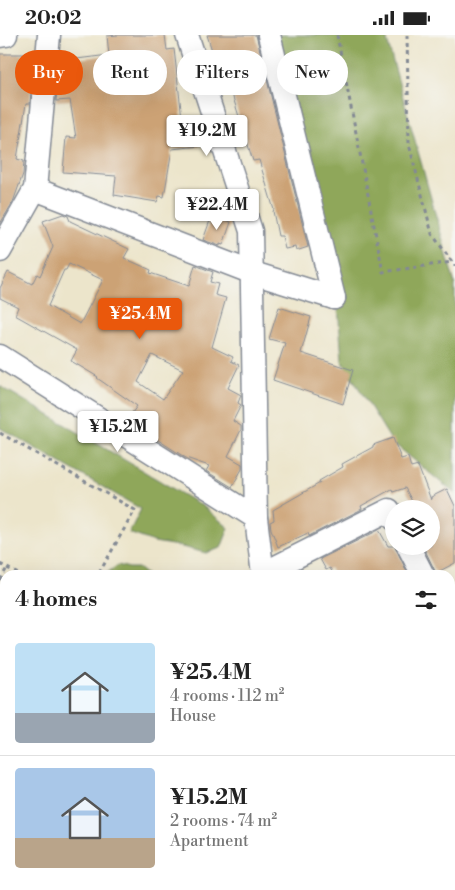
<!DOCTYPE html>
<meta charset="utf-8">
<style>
body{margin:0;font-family:"Libre Bodoni",serif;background:#f6f6f6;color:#222;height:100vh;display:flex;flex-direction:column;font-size:19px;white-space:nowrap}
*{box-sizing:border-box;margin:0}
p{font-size:16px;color:#767676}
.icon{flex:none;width:28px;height:28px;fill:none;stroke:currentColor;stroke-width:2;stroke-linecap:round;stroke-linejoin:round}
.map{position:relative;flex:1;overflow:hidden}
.details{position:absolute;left:0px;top:535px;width:455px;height:320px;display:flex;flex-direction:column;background:#fff;border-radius:15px 15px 0 0;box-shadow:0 5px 20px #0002}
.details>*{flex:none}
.banner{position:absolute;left:15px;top:15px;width:425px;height:45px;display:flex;gap:10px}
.buttons{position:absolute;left:385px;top:465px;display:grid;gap:10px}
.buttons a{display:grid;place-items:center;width:55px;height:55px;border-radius:50%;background:#fff;box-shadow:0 5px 20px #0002;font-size:25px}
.price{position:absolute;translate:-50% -42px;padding:0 11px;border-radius:5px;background:#fff;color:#222;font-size:16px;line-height:32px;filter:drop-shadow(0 1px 2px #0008)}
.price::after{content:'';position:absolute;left:50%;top:30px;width:15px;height:11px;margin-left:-8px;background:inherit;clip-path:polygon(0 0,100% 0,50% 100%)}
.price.on{background:#ea580c;color:#fff}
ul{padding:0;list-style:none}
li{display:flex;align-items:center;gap:15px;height:125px;padding:0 15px}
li+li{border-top:1px solid #e0e0e0}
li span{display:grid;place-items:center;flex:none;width:140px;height:100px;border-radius:5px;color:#555}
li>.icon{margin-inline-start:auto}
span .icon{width:60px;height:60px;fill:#fffc;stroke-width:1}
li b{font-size:21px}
h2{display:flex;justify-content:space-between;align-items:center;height:60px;padding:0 15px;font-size:21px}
.chip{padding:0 18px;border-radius:22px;background:#fff;box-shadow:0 5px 20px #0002;font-size:18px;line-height:45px}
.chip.on{background:#ea580c;color:#fff}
.status{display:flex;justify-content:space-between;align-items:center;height:35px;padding:0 25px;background:#fff;direction:ltr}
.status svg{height:14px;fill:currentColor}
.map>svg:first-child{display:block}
.green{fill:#b4c164;stroke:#687861}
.forest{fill:#8fa75a;stroke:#556b5c}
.building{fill:#cca274;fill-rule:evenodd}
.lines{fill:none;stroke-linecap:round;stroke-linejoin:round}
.minor-casing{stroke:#848a94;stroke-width:25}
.path{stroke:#848a94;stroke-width:3;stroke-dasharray:4 4;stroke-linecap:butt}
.minor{stroke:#fff;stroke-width:22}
</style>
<div class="status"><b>20:02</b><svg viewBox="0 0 49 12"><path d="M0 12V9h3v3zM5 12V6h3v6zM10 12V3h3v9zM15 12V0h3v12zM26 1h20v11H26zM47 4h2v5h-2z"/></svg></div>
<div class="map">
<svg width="455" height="855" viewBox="0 0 455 855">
<rect width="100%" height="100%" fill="#f6f6f2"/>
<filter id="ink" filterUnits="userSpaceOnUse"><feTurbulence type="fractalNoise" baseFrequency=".02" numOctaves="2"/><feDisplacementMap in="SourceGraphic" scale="10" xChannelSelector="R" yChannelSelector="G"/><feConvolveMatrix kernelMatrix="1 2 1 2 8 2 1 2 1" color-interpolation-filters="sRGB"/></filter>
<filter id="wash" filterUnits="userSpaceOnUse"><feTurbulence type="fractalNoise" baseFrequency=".0096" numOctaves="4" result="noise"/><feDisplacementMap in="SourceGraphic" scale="20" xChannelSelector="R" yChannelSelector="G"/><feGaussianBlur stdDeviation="1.12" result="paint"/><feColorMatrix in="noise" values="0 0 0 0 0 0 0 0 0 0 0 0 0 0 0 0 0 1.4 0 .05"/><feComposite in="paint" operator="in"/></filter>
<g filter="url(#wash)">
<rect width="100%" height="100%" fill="#ece5cb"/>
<polygon class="green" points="5,686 5,764 0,766 0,695"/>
<g class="forest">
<polygon points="268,0 387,0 387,5 455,249 455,459 392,407 342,326 337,257"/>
<polygon points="0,351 204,472 229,493 221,513 206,518 178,511 154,507 129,498 141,474 0,393"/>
<polygon points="118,530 129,533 138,533 147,540 104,540"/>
<polygon points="455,727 455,835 450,832 450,729"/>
</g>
<g id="blocks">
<g class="building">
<polygon points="118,0 165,0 167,15 174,14 182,83 197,82 200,111 172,114 164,162 159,161 157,167 114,160 116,141 63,137 66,102 76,103 70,65 56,66 60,26 109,20 107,1"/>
<polygon points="207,0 256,0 308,212 296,216 295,212 285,214 282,201 278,201 273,176 274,175 259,125 253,126 231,56 225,56"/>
<polygon points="0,19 28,19 28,30 33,30 30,69 26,69 17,124 24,126 23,139 13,167 0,189"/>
<path d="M63,179L68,181L70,186L129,214L124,223L151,235L150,238L189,251L195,230L213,237L210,247L218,249L215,260L226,263L212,312L233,322L231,326L239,330L228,353L241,360L238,368L241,370L233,386L241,391V395L228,421L242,429V434L232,452L206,436L209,431L186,423L127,385L137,371L97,343L98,342L71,326L77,315L15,280L18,272L0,263V253L8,237L32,249L37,239L40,241L53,212L43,186ZM69,229L103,245L80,289L48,271L64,235H66ZM152,320L183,335L163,364L138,347Z"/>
<polygon points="212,180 231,187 223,210 220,209 220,211 203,205"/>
<polygon points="279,272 311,282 301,318 353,335 343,369 273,345 285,308 269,304"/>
<polygon points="393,403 401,424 408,422 411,433 418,431 431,465 431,462 447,454 455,471 455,528 436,538 423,511 431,511 431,474 416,474 405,453 393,457 392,454 361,471 362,474 309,501 308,498 278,512 271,494 270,487 274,485 273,475 320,448 319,446 343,432 342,429 373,412 373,410"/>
<polygon points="379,495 388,511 395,511 407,537 401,540 334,540 330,533 326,535 320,524"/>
</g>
</g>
</g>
<g filter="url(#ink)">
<use href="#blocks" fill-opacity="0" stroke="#848a94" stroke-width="1"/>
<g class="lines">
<g class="minor-casing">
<g id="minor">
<polyline points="187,0 251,196 256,483 263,540"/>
<polyline points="269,0 334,263"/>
<polyline points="0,1 6,0"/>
<polyline points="35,154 253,238 334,263"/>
<polyline points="0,216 35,154 49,0"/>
<polyline points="0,321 256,483"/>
<polyline points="408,511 423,540"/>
<polyline points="264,538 389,475 394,484"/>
<polyline points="450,593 455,602"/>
<polyline points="0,820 5,819"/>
<polyline points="68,850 69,855"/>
<polyline points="165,850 166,855"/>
<polyline points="262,850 262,855"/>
<polyline points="303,850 313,855"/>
</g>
</g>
<g class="path">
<polyline points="337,0 383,237 452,227"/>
<polyline points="407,0 409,109 432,199 455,231"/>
<polyline points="0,398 135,475 98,540"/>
<polyline points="0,529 20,540"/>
<polyline points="0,545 7,533"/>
<polyline points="0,642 5,645"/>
<polyline points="0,661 5,652"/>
</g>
<use href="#minor" class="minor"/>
</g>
</g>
</svg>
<div class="buttons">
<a><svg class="icon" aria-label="layers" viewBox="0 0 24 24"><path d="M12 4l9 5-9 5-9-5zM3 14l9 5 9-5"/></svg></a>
</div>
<b class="price" style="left:207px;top:122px">¥19.2M</b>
<b class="price" style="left:217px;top:196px">¥22.4M</b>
<b class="price on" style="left:140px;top:305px">¥25.4M</b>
<b class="price" style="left:118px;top:418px">¥15.2M</b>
<div class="banner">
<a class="chip on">Buy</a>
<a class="chip">Rent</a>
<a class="chip">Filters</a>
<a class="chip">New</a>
</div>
<section class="details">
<h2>4 homes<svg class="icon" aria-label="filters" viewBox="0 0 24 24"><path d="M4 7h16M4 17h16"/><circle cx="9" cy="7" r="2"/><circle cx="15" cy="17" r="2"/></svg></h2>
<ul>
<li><span style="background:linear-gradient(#bfe0f5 70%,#9aa5b1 0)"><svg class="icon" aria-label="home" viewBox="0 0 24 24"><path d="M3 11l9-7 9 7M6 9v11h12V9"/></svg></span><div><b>¥25.4M</b><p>4 rooms · 112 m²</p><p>House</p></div></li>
<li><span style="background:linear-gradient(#a9c7e8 70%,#b9a48a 0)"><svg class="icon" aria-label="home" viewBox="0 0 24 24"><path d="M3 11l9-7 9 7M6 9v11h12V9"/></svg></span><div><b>¥15.2M</b><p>2 rooms · 74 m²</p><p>Apartment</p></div></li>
</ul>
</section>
</div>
